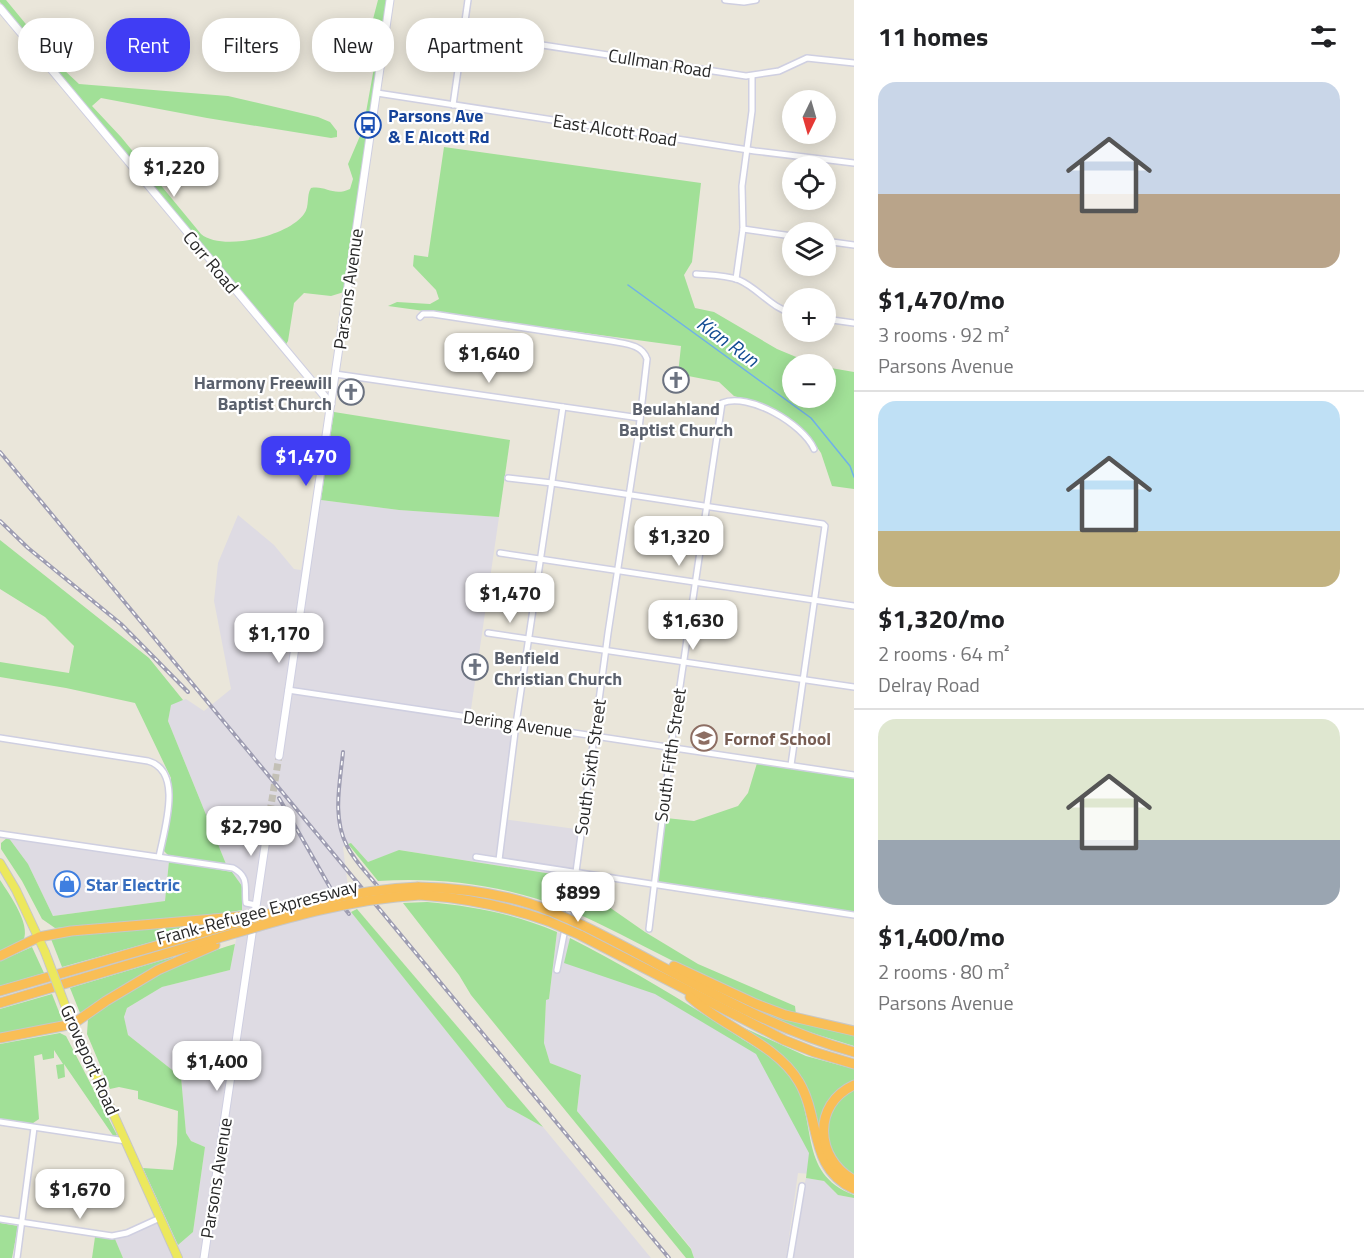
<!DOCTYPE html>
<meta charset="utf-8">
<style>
body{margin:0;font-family:"Titillium Web",sans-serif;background:#f6f6f6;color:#202124;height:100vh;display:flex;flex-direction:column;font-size:22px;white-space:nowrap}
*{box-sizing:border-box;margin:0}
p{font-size:20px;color:#757577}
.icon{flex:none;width:33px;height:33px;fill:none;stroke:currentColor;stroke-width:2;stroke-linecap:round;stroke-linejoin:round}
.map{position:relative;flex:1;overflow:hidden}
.drawer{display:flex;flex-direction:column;background:#fff;width:510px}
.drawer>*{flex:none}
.banner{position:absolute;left:18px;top:18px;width:570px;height:54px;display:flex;gap:12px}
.needle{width:39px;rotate:185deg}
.fabs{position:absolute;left:782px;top:90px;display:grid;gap:12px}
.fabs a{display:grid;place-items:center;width:54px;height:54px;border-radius:50%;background:#fff;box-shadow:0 3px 15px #0003;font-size:30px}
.price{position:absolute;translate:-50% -51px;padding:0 14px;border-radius:12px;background:#fff;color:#222;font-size:20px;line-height:39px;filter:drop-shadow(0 2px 3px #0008)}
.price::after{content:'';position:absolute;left:50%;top:36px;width:18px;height:14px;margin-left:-9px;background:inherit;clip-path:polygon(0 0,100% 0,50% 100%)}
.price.on{background:#403df4;color:#fff}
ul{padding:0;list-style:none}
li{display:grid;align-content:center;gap:12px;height:318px;padding:0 24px}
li+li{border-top:2px solid #e0e0e0}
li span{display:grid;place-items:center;height:186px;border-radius:18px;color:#555}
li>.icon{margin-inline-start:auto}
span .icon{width:108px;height:108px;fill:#fffc;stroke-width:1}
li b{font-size:26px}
h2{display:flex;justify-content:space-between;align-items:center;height:72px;padding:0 24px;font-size:26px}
.chip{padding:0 21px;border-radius:24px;background:#fff;box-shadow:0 3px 15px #0003;font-size:21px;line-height:54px}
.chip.on{background:#403df4;color:#fff}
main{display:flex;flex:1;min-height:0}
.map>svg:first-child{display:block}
.industrial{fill:#dedbe3}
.green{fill:#a1e097}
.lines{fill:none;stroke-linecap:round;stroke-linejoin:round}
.stream{stroke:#6fb0ea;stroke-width:1.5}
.secondary-tunnel{stroke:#c3c0b6;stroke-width:7;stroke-dasharray:7 3.5;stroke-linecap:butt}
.street-casing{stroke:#cfcfe1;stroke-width:8}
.secondary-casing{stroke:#cfcfe1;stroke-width:9}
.primary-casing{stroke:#c7c7c7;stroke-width:10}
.highway-casing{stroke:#c7c7c7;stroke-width:11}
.street{stroke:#fff;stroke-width:5}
.secondary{stroke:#fff;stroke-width:7}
.primary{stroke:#ece85d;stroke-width:8}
.highway{stroke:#f9be56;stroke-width:9}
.rail-casing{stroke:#9e9db2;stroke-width:4}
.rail{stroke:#fff;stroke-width:1.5;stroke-dasharray:4.5;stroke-linecap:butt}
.primary-bridge-casing{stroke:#c7c7c7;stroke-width:10;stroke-linecap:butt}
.highway-bridge-casing{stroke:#c7c7c7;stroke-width:11;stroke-linecap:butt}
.primary-bridge{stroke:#ece85d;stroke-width:8}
.highway-bridge{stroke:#f9be56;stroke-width:9}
.labels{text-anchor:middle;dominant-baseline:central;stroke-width:4.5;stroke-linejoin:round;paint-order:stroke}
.street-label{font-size:18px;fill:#282828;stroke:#fff}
.transit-label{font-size:18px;font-weight:bold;fill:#164399;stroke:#fff;text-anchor:start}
.worship-label{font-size:18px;font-weight:bold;fill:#5b616d;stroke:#fff;text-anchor:end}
.education-label{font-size:18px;font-weight:bold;fill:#785e54;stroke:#fff;text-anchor:start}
.shop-label{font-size:18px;font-weight:bold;fill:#366cbe;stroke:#fff;text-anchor:start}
.water-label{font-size:20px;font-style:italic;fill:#114c93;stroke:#fff}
</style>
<main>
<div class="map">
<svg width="854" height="1258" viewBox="0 0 854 1258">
<rect width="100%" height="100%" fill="#eae6da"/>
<g class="industrial">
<polygon points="313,499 399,510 499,517 470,716 516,723 503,819 583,830 576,878 400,850 368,862 351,843 343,847 351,912 507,1107 543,1127 651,1258 123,1258 115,1239 166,1219 178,1245 193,1232 205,1147 191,1141 186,1133 181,1077 128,1035 124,1018 127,1008 162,987 230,970 242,910 242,886 226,864 168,721 171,704 186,699 204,711 231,689 214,601 218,563 238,515 274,545 294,569 301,570"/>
<polygon points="8,837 169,861 165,901 53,916 28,864"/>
<polygon points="557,932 657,986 701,1012 776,1061 813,1155 811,1174 798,1173 786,1258 694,1258 691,1248 577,1111 581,1075 550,1063 544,1043 546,999 549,999"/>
<polygon points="806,1178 824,1181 838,1195 854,1198 854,1258 787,1258"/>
</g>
<g class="green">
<path d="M0,0H6L63,69L79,84L228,96L318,117L330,122L337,131V137L331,138L207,118L101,98L92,106L121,137L201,234C222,252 289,236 304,214C310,206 306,196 311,188C326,185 333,197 350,189L353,179L348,164L363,129L375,62L372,23L378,0H387L344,292L331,296L304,293L294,303L288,341L285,346L0,2Z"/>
<polygon points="444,147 701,183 692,262 684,275 695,308 714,312 777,349 813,364 792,364 792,398 825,398 825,367 854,372 854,489 832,486 821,453 810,437 787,418 764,405 734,396 719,382 678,374 681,346 388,306 397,302 430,304 439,299 436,290 413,266 414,255 428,257"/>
<polygon points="334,412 510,440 499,517 399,510 321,500"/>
<polygon points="0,540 149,658 183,700 171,705 168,721 226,864 168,855 163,850 171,797 171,778 135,703 66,688 0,677 0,662 69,673 74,646 45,617 0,589"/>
<polygon points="757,763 854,778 854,912 657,882 666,818 694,821 738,806 748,793"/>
<polygon points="8,837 28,864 53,916 165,901 169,861 232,872 242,886 242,910 194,918 55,928 42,919 22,881 1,849 1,843"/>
<path d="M351,843L368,862L399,850L571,877L565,909C505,885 442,877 378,881L348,844Z"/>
<path d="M0,880C9,894 35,929 21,944C17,949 6,951 0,954Z"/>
<path d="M579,886L645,932L698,964L795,1006L796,1015C718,989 647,945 572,911Z"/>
<path d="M427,902C473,906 515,914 557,932L549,999L546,1000L544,1043L550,1063L581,1075L577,1111L691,1249L694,1258H686L471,995L459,975L403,903Z"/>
<polygon points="357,909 543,1127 507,1107 351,912"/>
<polygon points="209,923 209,926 62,967 51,939 79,934"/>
<path d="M570,938C627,967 682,1000 736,1035C754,1047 776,1058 790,1076C820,1117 795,1173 854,1195V1198L838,1195L824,1181L806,1178L809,1153L756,1054L655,994L564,963Z"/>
<path d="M235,944L230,970L162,987L127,1008L124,1017L128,1035L181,1077L186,1133L191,1141L205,1147L193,1232L178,1245L143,1168L173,1170L177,1144L178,1111L138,1099V1091L119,1087L110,1089L87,1034L88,1019C122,988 191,957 235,944Z"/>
<polygon points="32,947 44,973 0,986 0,961"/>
<polygon points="173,957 174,960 80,1013 70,988"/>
<polygon points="52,994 63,1022 0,1034 0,1009"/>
<polygon points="762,1009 854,1034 854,1046 793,1027 761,1012"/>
<polygon points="740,1026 806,1056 854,1069 854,1081 839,1091 820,1134 809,1092 797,1073 738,1028"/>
<polygon points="60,1033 66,1036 117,1135 114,1137 64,1064 65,1077 58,1079 56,1065 63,1064 54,1050 54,1058 43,1060 42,1054 34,1056 39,1119 30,1125 0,1120 0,1044"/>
<path d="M854,1089V1175C849,1171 842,1168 838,1163C836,1160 834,1154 832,1150C821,1123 831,1104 854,1089Z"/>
<polygon points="0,1223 18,1226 12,1258 0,1258"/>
<polygon points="95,1237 115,1239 123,1258 92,1258"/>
</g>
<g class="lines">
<polyline class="stream" points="628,285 811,418 850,466 854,477"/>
<polyline class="secondary-tunnel" points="270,812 279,756"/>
<g class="street-casing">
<g id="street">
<polyline points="725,0 744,2 756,0"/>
<polyline points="463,33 746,76 779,71 807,58 854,63"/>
<polyline points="377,93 755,151 854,163"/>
<polyline points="453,105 468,0"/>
<polyline points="743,229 792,236"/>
<polyline points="825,241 854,245"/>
<path d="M696,274C709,275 726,275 739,280C758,288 771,308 792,313"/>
<polyline points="736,279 743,229 742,186 752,111 752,76"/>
<path d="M420,317L423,314H433L611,341C625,344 642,344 647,359L638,437L608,633L576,872L557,970"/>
<polyline points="825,319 854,323"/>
<polyline points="335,374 640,418"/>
<polyline points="508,478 552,483 823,524 825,526 791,765"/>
<polyline points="500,553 854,606"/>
<polyline points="488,633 854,687"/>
<polyline points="288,690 854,775"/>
<path d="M0,738L148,761C184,771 164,830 159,857"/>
<path d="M0,834L233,868C250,877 244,888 246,903L256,905"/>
<polyline points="476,857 854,915"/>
<polyline points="499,860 516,724 563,407"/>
<path d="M649,929L671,747L722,403C749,392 803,424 814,449"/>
<polyline points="0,1122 126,1141"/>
<polyline points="0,1219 112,1236 127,1233 160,1218"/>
<polyline points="17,1258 34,1128"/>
<polyline points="790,1258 802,1186"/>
</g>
</g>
<g class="secondary-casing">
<g id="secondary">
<polyline points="0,8 331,404"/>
<polyline points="279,756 390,0"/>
<polyline points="204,1258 270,812"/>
</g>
</g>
<g class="primary-casing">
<g id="primary">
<polyline points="0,863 16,890 45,952"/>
<polyline points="68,1013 178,1258"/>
</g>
</g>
<g class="highway-casing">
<g id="highway">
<path d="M418,887C463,888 508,894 550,911"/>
<path d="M420,895C465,898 506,906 548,921"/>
<path d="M582,925C672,969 757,1025 854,1052"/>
<polyline points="580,935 784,1040 814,1052 854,1064"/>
<polyline points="0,956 39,937 71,931 214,919"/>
<polyline points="674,966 756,1004 785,1015 854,1031"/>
<polyline points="0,991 215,929"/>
<path d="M690,997C721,1026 777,1044 799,1082C821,1119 808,1168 854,1189"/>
<polyline points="0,1003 215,939"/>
<polyline points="0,1038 73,1024 106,1001 158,970 215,945"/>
<path d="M854,1085C812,1104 815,1159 854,1180"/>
</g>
</g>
<use href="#street" class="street"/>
<use href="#secondary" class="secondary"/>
<use href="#primary" class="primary"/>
<use href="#highway" class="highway"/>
<g class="rail-casing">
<g id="rail">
<polyline points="0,452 669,1258"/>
<polyline points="0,521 28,548 121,624 188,692"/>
<path d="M343,752C340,783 332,817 347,846C355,862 368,874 379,888"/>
<polyline points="279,798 335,896 349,914"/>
</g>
</g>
<use href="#rail" class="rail"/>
<g class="primary-bridge-casing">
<polyline id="primary-bridge" points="45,952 68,1013"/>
</g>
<g class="highway-bridge-casing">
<g id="highway-bridge">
<polyline points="550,911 582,925"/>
<polyline points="214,919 245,916"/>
<polyline points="548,921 580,935"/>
<path d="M215,929C282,910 348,890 418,887"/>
<path d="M215,939C283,919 349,899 420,895"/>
</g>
</g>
<use href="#primary-bridge" class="primary-bridge"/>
<use href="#highway-bridge" class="highway-bridge"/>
</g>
<defs>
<g id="bus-ring" transform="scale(1.35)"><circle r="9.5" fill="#fff" stroke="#1a4fb4" stroke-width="1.5"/><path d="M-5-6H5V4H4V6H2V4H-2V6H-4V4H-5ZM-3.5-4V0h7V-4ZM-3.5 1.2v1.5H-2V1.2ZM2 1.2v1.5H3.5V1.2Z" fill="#1a4fb4"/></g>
<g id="church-ring" transform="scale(1.35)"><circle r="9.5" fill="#fff" stroke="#6b7280" stroke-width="1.5"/><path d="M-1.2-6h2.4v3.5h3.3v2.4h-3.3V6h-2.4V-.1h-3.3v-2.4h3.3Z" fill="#6b7280"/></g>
<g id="school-ring" transform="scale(1.35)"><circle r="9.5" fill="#fff" stroke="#8d6e63" stroke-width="1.5"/><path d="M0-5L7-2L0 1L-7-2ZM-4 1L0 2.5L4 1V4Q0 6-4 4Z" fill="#8d6e63"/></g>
<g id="shop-ring" transform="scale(1.35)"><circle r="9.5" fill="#fff" stroke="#3f7fe0" stroke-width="1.5"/><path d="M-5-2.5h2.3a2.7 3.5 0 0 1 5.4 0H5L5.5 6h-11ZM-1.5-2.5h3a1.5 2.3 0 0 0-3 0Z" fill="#3f7fe0"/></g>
</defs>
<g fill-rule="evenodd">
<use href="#bus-ring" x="368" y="125"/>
<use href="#church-ring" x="676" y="380"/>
<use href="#church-ring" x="351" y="392"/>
<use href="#church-ring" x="475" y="667"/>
<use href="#school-ring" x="704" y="738"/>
<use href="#shop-ring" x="67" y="884"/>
</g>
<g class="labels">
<g class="street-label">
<text transform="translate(660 63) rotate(9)">Cullman Road</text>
<text transform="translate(615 130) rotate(9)">East Alcott Road</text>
<text transform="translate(211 262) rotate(50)">Corr Road</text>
<text transform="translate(348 289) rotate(-82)">Parsons Avenue</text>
<text transform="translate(518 724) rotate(8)">Dering Avenue</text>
<text transform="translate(670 755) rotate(-82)">South Fifth Street</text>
<text transform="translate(590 767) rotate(-82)">South Sixth Street</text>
<text transform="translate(257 912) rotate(-15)">Frank-Refugee Expressway</text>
<text transform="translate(90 1060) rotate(66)">Groveport Road</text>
<text transform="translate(216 1178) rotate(-81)">Parsons Avenue</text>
</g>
<g class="transit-label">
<text x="388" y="115">Parsons Ave<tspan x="388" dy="21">&amp; E Alcott Rd</tspan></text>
</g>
<g class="worship-label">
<text x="332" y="382">Harmony Freewill<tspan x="332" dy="21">Baptist Church</tspan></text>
<text x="676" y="408" text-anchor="middle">Beulahland<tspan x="676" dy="21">Baptist Church</tspan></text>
<text x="494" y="657" text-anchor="start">Benfield<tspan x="494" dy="21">Christian Church</tspan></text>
</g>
<g class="education-label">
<text x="724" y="738">Fornof School</text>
</g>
<g class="shop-label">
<text x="86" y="884">Star Electric</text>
</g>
<g class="water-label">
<text transform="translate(728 341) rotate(36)">Kian Run</text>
</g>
</g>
</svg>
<div class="fabs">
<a><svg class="needle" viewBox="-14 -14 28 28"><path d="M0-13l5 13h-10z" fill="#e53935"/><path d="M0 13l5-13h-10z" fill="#757577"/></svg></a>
<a><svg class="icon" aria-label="locate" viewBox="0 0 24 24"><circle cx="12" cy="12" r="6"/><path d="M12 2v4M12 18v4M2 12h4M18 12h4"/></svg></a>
<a><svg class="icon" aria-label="layers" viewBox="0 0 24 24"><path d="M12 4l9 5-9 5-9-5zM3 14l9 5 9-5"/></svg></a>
<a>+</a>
<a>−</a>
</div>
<b class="price" style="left:174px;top:198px">$1,220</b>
<b class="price" style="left:489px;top:384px">$1,640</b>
<b class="price on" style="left:306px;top:487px">$1,470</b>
<b class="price" style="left:679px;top:567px">$1,320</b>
<b class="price" style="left:510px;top:624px">$1,470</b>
<b class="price" style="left:693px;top:651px">$1,630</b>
<b class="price" style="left:279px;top:664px">$1,170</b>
<b class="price" style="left:251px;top:857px">$2,790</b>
<b class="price" style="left:578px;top:923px">$899</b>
<b class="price" style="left:217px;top:1092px">$1,400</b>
<b class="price" style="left:80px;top:1220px">$1,670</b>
<div class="banner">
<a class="chip">Buy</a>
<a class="chip on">Rent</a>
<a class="chip">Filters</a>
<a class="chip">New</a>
<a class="chip">Apartment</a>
</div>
</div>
<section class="drawer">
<h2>11 homes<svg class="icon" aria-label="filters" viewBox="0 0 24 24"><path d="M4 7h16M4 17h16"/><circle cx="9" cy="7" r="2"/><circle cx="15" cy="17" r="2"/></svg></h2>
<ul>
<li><span style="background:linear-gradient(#c9d6e8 60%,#b9a48a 0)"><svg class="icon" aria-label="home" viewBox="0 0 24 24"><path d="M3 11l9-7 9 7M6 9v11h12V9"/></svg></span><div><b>$1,470/mo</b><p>3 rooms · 92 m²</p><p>Parsons Avenue</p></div></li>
<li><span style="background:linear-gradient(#bfe0f5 70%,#c2b280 0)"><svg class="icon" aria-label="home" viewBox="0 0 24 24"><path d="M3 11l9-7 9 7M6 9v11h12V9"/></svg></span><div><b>$1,320/mo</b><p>2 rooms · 64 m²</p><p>Delray Road</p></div></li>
<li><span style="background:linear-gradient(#dfe7d0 65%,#9aa5b1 0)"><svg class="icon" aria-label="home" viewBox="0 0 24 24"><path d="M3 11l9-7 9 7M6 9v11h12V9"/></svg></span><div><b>$1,400/mo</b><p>2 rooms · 80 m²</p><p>Parsons Avenue</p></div></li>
</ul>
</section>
</main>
